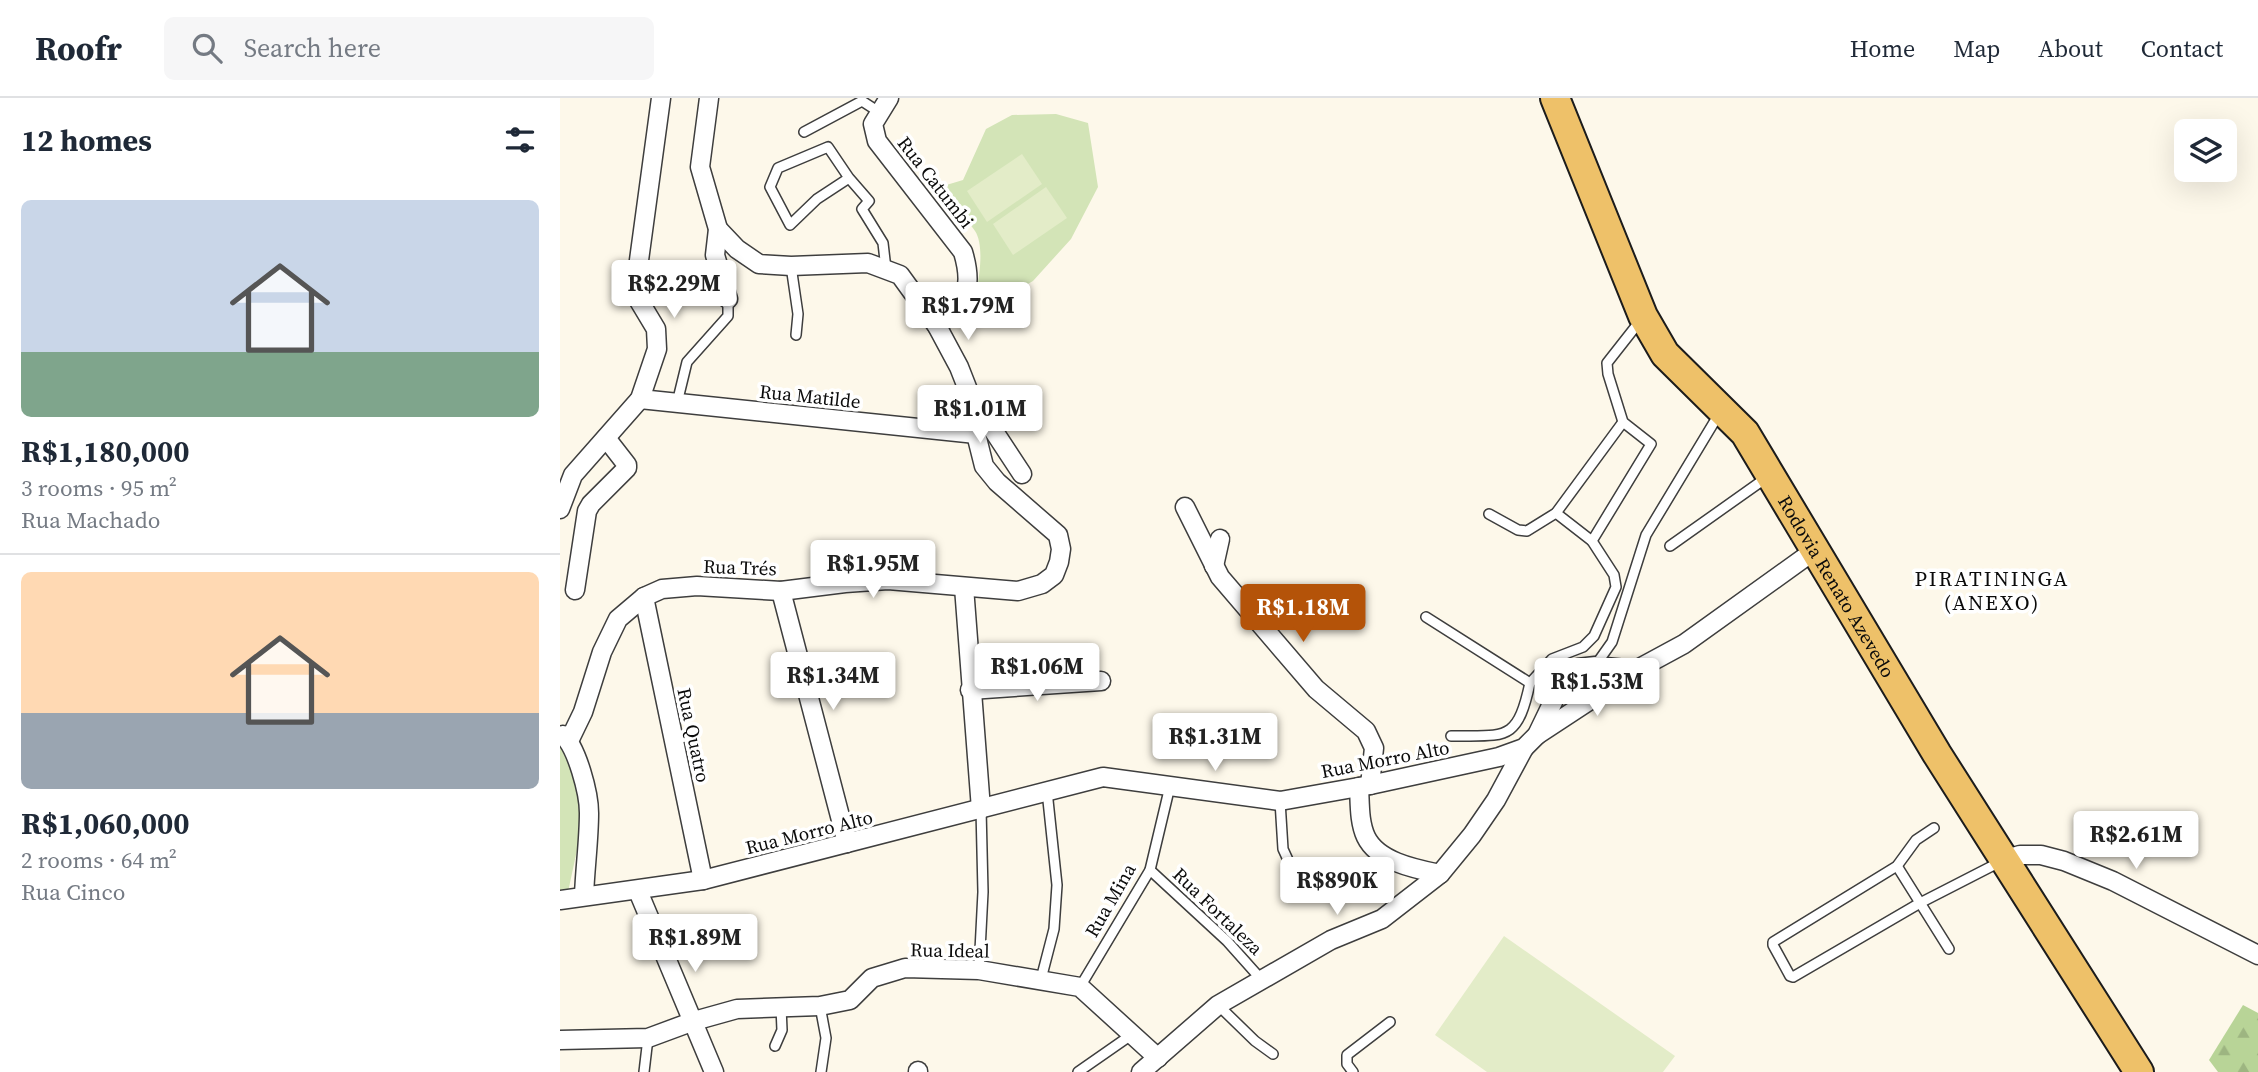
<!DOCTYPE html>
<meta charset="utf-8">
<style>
body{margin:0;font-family:"Source Serif 4",serif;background:#f6f6f7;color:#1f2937;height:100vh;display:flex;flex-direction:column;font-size:26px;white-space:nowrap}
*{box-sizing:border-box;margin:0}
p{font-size:23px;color:#747a83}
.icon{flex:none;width:38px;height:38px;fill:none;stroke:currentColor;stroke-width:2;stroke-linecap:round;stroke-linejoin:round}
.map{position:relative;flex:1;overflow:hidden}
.sheet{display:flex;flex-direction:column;background:#fff;width:560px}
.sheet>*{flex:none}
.buttons{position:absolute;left:1614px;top:21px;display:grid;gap:14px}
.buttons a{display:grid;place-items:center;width:63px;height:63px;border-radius:10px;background:#fff;box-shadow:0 7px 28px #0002;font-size:35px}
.price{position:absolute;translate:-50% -60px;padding:0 16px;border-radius:7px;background:#fff;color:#222;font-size:23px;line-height:46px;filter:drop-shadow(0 2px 4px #0008)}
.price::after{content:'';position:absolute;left:50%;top:42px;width:21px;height:16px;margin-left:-10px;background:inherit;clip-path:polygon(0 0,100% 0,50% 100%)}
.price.on{background:#b45309;color:#fff}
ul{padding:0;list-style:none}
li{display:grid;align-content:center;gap:14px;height:371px;padding:0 21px}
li+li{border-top:2px solid #e0e1e3}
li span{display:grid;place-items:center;height:217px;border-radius:10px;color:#555}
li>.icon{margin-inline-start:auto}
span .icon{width:126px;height:126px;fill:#fffc;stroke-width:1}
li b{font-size:30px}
h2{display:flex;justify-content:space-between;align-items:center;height:84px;padding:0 21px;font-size:30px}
header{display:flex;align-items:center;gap:42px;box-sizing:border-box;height:98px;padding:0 35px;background:#fff;border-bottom:2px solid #e0e1e3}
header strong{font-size:33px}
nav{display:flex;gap:38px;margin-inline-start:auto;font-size:24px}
.search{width:490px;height:63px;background:#f6f6f7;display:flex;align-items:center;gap:18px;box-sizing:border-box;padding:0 24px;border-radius:10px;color:#747a83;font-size:26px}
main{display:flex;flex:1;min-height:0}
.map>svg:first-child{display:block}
.forest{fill:url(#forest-firs)}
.park{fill:#d3e4b7}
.pitch{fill:#e3ecc8}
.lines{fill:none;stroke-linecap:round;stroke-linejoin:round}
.service-casing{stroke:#3e3e3e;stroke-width:12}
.minor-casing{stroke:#3e3e3e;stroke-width:21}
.primary-casing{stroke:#1c1c1c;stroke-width:32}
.service{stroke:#fff;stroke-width:9}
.minor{stroke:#fff;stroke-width:18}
.primary{stroke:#eec169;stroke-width:28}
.labels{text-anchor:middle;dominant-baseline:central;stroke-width:7;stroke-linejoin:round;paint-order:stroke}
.street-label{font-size:19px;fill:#0b0b0b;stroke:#fff}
.neighbourhood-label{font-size:21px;letter-spacing:2px;fill:#0b0b0b;stroke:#fff}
</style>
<header>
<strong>Roofr</strong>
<div class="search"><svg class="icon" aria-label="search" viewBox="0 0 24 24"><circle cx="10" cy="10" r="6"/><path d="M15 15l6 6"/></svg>Search here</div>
<nav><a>Home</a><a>Map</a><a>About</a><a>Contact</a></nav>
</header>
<main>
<section class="sheet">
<h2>12 homes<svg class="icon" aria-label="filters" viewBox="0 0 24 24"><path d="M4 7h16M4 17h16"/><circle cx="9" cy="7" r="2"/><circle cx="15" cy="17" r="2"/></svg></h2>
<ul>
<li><span style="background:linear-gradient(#c9d6e8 70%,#7fa58c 0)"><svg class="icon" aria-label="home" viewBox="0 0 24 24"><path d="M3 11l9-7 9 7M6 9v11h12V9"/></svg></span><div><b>R$1,180,000</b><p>3 rooms · 95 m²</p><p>Rua Machado</p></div></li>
<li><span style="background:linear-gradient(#ffd9b3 65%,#9aa5b1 0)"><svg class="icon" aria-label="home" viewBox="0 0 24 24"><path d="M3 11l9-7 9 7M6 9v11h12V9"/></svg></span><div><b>R$1,060,000</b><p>2 rooms · 64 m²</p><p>Rua Cinco</p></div></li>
</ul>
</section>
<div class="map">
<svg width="1698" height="974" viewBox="0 0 1698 974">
<defs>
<pattern id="forest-firs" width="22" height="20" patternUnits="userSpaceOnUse" patternTransform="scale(1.75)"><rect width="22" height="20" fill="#b8d497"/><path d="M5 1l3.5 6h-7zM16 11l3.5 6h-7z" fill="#9db581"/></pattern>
</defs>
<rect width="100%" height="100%" fill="#fdf8ea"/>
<polygon class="forest" points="1683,907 1698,915 1698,974 1658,974 1649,962"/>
<g class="park">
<path d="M496,16L528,25L538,89L511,141L473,183L411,219C416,198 427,151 415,133C404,116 379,96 363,84L383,88L403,82L426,31L452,17Z"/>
<polygon points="0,647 17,674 25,715 8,794 0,798"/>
</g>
<g class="pitch">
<polygon points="462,56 482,86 427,124 407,93"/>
<polygon points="486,89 507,120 453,157 433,126"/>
<polygon points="944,838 1115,958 1103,974 927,974 875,937"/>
</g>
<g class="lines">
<g class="service-casing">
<g id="service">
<polyline points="244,34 302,3 319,14"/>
<polyline points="289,80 268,49 218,70 210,89 230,127 257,101 289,80 309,103 302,111 323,145 326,171"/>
<polyline points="231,168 238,216 236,237"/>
<polyline points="117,305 127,264 168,218 168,201"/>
<polyline points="996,415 1032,443"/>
<polyline points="929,416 958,432 967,433 996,415 1063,324"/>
<polyline points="1110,448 1206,380"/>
<polyline points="866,519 970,585 992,561 1023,549 1034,538 1056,489 1054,477 1032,443 1091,346 1063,324 1048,276 1047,265 1080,223"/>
<polyline points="1035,568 1052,544 1086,437 1159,316"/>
<path d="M891,638C946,637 957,645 970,585"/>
<polyline points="720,703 723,751 745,799"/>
<polyline points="1374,730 1356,742 1337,768 1213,844 1213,847 1230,878 1233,879 1360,805 1440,764"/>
<polyline points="1337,768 1389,851"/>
<polyline points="590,772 667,843 700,880"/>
<polyline points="419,872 423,794 421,711"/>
<polyline points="481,881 494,831 497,787 487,693"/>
<polyline points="520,889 590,772 610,688"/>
<polyline points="658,907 695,943 713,956"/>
<polyline points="260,908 266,940 261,974"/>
<polyline points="215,948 222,932 221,909"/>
<polyline points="84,974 88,940"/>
<polyline points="518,974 574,935"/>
<polyline points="793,974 787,966 787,957 830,924"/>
</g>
</g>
<g class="minor-casing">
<g id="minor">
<polyline points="149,0 140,69 158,131 155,157 168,201"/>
<path d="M329,0L313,26L317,43L403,154C414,191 406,204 377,228"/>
<polyline points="80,301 416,336"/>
<polyline points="414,303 462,376"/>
<polyline points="625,409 660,479 756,591 806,633 814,650 810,687"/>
<polyline points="0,411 13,377 80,301 97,251 96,231 78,201 77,177 101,0"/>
<polyline points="654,468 660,441"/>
<polyline points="404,489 421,711"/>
<polyline points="15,492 27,413 31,406 67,370 67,367 46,340"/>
<polyline points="221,493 287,745"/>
<polyline points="84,499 143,782"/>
<polyline points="410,592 541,583"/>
<path d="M3,637C17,650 29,695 29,715C29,742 25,770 24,798"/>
<polyline points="977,637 1076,572"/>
<polyline points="9,643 23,614 42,554 58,521 84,499 102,491 137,488 221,493 285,485 328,482 458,493 482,486 494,477 499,464 501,451 498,437 437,384 424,368 416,336 410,297 399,269 377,228 340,177 308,165 231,168 199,166 177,151 158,131"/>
<path d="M799,689C800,706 799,724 806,739C818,764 856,771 880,776"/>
<polyline points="1443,762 1460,757 1481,757 1504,763 1553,783 1698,857"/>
<polyline points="78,793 154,974"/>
<polyline points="0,802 143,782 543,679 720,703 810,687 939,659 964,650 977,637 1004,581 1018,570 1035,568 1076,572 1124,546 1255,452"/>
<polyline points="0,942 88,940 134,923 177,911 260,908 290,902 312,880 345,870 419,872 520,889 598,960"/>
<polyline points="358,974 358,973"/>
<polyline points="581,974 658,907 771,842 822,821 880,776 912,737 936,702 964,650"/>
</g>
</g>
<g class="primary-casing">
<g id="primary">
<path id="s1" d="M995,0L1083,218L1105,256L1185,335L1377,656L1579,974"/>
</g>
</g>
<use href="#service" class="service"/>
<use href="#minor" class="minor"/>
<use href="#primary" class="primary"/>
</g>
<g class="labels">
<g class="street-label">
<text transform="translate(376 84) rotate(52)">Rua Catumbi</text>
<text transform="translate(250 298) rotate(6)">Rua Matilde</text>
<text transform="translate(180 469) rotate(2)">Rua Trés</text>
<text stroke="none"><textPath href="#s1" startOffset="570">Rodovia Renato Azevedo</textPath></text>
<text transform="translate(134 637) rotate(78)">Rua Quatro</text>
<text transform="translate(825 661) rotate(-11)">Rua Morro Alto</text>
<text transform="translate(249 734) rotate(-14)">Rua Morro Alto</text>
<text transform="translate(550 802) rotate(-60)">Rua Mina</text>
<text transform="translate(658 813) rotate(44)">Rua Fortaleza</text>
<text transform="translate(390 852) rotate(1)">Rua Ideal</text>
</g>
<g class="neighbourhood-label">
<text x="1432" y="480">PIRATININGA<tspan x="1432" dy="24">(ANEXO)</tspan></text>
</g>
</g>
</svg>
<div class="buttons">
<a><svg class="icon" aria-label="layers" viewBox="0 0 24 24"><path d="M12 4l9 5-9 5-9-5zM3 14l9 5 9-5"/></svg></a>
</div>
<b class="price" style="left:114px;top:222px">R$2.29M</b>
<b class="price" style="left:408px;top:244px">R$1.79M</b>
<b class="price" style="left:420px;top:347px">R$1.01M</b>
<b class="price" style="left:313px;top:502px">R$1.95M</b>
<b class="price on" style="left:743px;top:546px">R$1.18M</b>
<b class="price" style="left:477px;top:605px">R$1.06M</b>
<b class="price" style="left:273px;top:614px">R$1.34M</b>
<b class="price" style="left:1037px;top:620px">R$1.53M</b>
<b class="price" style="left:655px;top:675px">R$1.31M</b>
<b class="price" style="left:1576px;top:773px">R$2.61M</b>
<b class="price" style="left:777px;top:819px">R$890K</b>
<b class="price" style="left:135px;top:876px">R$1.89M</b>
</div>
</main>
